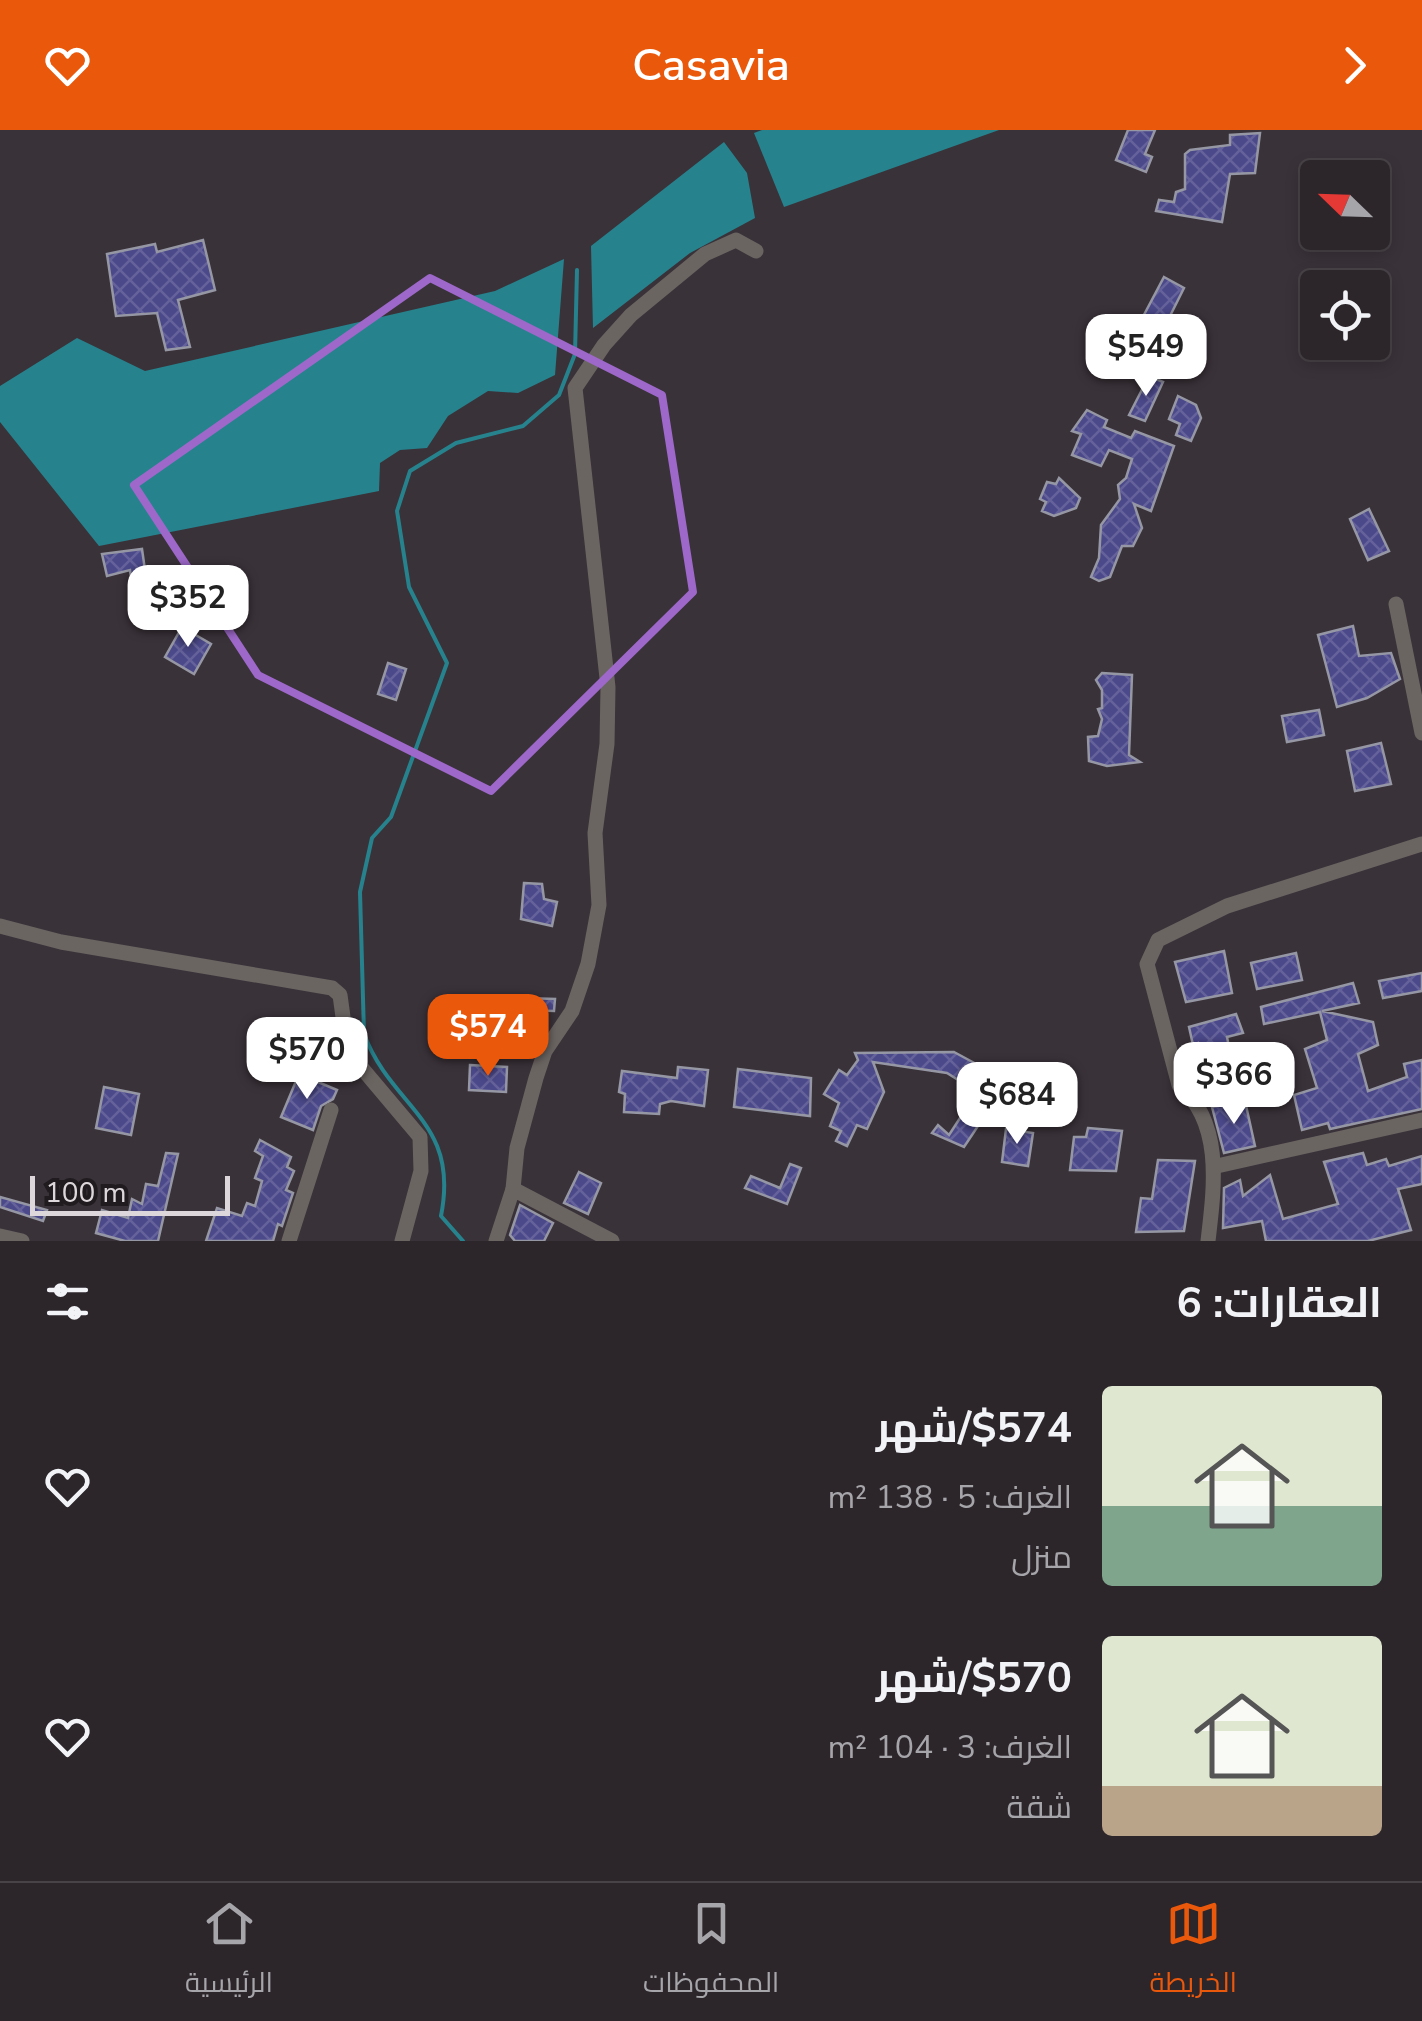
<!DOCTYPE html>
<html lang="ar">
<meta charset="utf-8">
<style>
body{margin:0;font-family:"Nunito Sans",Cairo,sans-serif;background:#383237;color:#f1f3f6;direction:rtl;height:100vh;display:flex;flex-direction:column;font-size:38px;white-space:nowrap}
*{box-sizing:border-box;margin:0}
p{font-size:32px;color:#a6a5a9}
.icon{flex:none;width:55px;height:55px;fill:none;stroke:currentColor;stroke-width:2;stroke-linecap:round;stroke-linejoin:round}
.map{position:relative;height:1111px;overflow:hidden;direction:ltr}
.sheet{display:flex;flex-direction:column;background:#2c262b;flex:1}
.sheet>*{flex:none}
.needle{width:65px;rotate:293deg}
.tools{position:absolute;left:1300px;top:30px;display:grid;gap:20px}
.tools a{display:grid;place-items:center;width:90px;height:90px;border-radius:10px;background:#2c262b;box-shadow:0 5px 15px #0003,0 0 0 2px #484347;font-size:50px}
.scale{position:absolute;left:30px;bottom:25px;width:200px;box-sizing:border-box;padding-left:10px;border:5px solid #ddd7dc;border-top:0;font-size:28px;line-height:35px;white-space:nowrap;color:#ddd7dc;-webkit-text-stroke:8px #1f1b1e;paint-order:stroke}
.price{position:absolute;translate:-50% -85px;padding:0 22px;border-radius:20px;background:#fff;color:#222;font-size:32px;line-height:65px;filter:drop-shadow(0 2px 5px #0008)}
.price::after{content:'';position:absolute;left:50%;top:60px;width:30px;height:22px;margin-left:-15px;background:inherit;clip-path:polygon(0 0,100% 0,50% 100%)}
.price.active{background:#ea580c;color:#fff}
ul{padding:0;list-style:none}
li{display:flex;align-items:center;gap:30px;height:250px;padding:0 40px}
li span{display:grid;place-items:center;flex:none;width:280px;height:200px;border-radius:10px;color:#555}
li>.icon{margin-inline-start:auto}
span .icon{width:120px;height:120px;fill:#fffc;stroke-width:1}
li b{font-size:42px}
h2{display:flex;justify-content:space-between;align-items:center;height:120px;padding:0 40px;font-size:42px}
header{display:flex;justify-content:space-between;align-items:center;height:130px;padding:0 40px;background:#ea580c;color:#fff;font-size:45px;font-weight:600}
.menu{display:flex;justify-content:space-around;align-items:center;height:140px;border-top:2px solid #484347;background:#2c262b;font-size:28px;color:#a6a5a9}
.menu a{display:grid;justify-items:center;gap:5px}
.menu .active{color:#ea580c}
.map>svg:first-child{display:block}
.water{fill:#26838e}
.lines{fill:none;stroke-linecap:round;stroke-linejoin:round}
.stream{stroke:#26838e;stroke-width:4}
.building{fill:url(#building-cross-hatch);stroke:#9697a4;stroke-width:2.5}
.minor{stroke:#6b6562;stroke-width:15}
.marked{fill:none;stroke:#9d68c9;stroke-width:8;stroke-linejoin:round}
</style>
<header><svg class="icon" aria-label="forward" viewBox="0 0 24 24"><path d="M9 5l7 7-7 7"/></svg>Casavia<svg class="icon" aria-label="heart" viewBox="0 0 24 24"><path d="M12 20l-8-8c-3-5 5-10 8-4 3-6 11-1 8 4z"/></svg></header>
<div class="map">
<svg width="1422" height="1111" viewBox="0 0 1422 1111">
<defs>
<pattern id="building-cross-hatch" width="8" height="8" patternUnits="userSpaceOnUse" patternTransform="scale(2.5)"><rect width="8" height="8" fill="#4c498b"/><path d="M0 0l8 8M0 8l8-8" fill="none" stroke="#65629b"/></pattern>
</defs>
<rect width="100%" height="100%" fill="#3a3239"/>
<g class="water">
<polygon points="762,0 999,0 784,77 754,3"/>
<polygon points="724,12 747,43 755,88 690,123 593,198 591,116"/>
<polygon points="564,129 555,245 518,263 488,261 448,286 427,318 400,320 380,333 379,361 99,416 0,292 0,256 77,208 145,241 495,161"/>
</g>
<g class="lines">
<path class="stream" d="M463,1111L441,1086C460,990 392,979 364,904L360,762L372,708L391,687L447,533L409,457L397,381L410,341L456,313L523,296L559,265L575,224L577,140"/>
</g>
<g class="building">
<polygon points="1128,0 1155,0 1145,24 1152,27 1146,42 1116,30"/>
<polygon points="1260,3 1255,43 1230,44 1222,92 1156,81 1159,70 1174,72 1176,62 1185,59 1185,24 1190,20 1230,15 1230,5"/>
<polygon points="203,110 215,160 178,170 190,217 166,220 157,183 116,186 107,124 155,114 157,122"/>
<polygon points="1164,147 1184,158 1163,200 1170,204 1150,239 1127,217"/>
<polygon points="1149,246 1163,252 1145,291 1129,285"/>
<polygon points="1178,266 1196,275 1201,288 1191,311 1176,305 1180,294 1169,289"/>
<polygon points="1087,280 1107,290 1104,297 1131,308 1135,301 1174,316 1151,381 1134,374 1142,398 1133,416 1122,416 1110,447 1099,451 1091,447 1099,428 1101,395 1120,369 1118,355 1126,348 1132,329 1109,320 1101,336 1072,325 1081,304 1072,301"/>
<polygon points="1059,348 1080,368 1076,378 1054,386 1042,381 1046,372 1040,369 1047,352 1056,354"/>
<polygon points="1369,379 1389,421 1368,430 1350,389"/>
<polygon points="142,419 147,454 132,456 130,440 107,446 102,424"/>
<polygon points="1353,496 1359,526 1391,523 1400,549 1367,568 1337,577 1318,505"/>
<polygon points="182,497 211,514 194,544 165,527"/>
<polygon points="388,533 406,539 396,570 378,564"/>
<polygon points="1102,543 1132,545 1129,625 1140,632 1107,636 1089,631 1088,607 1098,606 1102,589 1098,579 1102,578 1102,560 1096,550"/>
<polygon points="1319,580 1324,605 1287,612 1282,586"/>
<polygon points="1381,613 1391,654 1355,661 1347,621"/>
<polygon points="524,753 542,754 544,769 557,772 552,796 521,789"/>
<polygon points="1224,821 1232,863 1186,872 1175,832"/>
<polygon points="1296,823 1302,850 1257,859 1251,833"/>
<polygon points="1422,843 1422,861 1383,868 1379,851"/>
<polygon points="1353,853 1359,873 1322,881 1373,892 1378,915 1358,924 1368,961 1407,947 1404,934 1422,930 1422,979 1330,999 1328,993 1302,1000 1294,965 1317,958 1305,919 1327,910 1320,882 1264,894 1261,877"/>
<polygon points="523,868 555,869 554,881 526,880 525,907 487,907 488,878 523,879"/>
<polygon points="1236,884 1243,903 1227,907 1235,948 1206,953 1198,913 1193,915 1189,897"/>
<polygon points="954,922 1002,948 993,965 996,969 964,1017 932,1003 938,995 949,1005 977,962 947,943 873,932 884,962 867,999 857,995 847,1016 836,1011 841,1001 830,996 839,973 824,964 839,940 847,945 858,930 855,923"/>
<polygon points="470,935 507,937 506,962 469,960"/>
<polygon points="678,937 708,940 704,976 671,971 660,974 659,984 624,982 625,964 619,962 622,941 677,948"/>
<polygon points="738,939 811,948 810,986 734,977"/>
<polygon points="299,944 337,960 333,969 321,976 313,1000 281,987"/>
<polygon points="104,957 139,964 131,1005 96,998"/>
<polygon points="1245,971 1255,1016 1224,1023 1212,977"/>
<polygon points="1088,998 1122,1001 1116,1041 1070,1040 1074,1007 1086,1007"/>
<polygon points="1006,999 1033,1003 1028,1036 1002,1032"/>
<polygon points="260,1010 291,1027 287,1037 294,1041 286,1060 293,1063 282,1096 278,1094 273,1111 206,1111 217,1078 242,1086 247,1073 255,1076 262,1051 255,1048 263,1026 255,1021"/>
<polygon points="166,1023 178,1024 158,1111 125,1111 96,1103 102,1080 128,1088 132,1069 142,1074 146,1054 158,1056"/>
<polygon points="1363,1023 1367,1035 1386,1029 1389,1036 1422,1026 1422,1054 1398,1059 1411,1100 1368,1111 1266,1111 1262,1091 1223,1098 1224,1058 1240,1050 1243,1066 1270,1045 1283,1089 1338,1074 1324,1032"/>
<polygon points="1158,1030 1195,1031 1184,1101 1136,1102 1141,1068 1152,1069"/>
<polygon points="790,1034 801,1038 787,1074 745,1058 751,1046 780,1058"/>
<polygon points="579,1042 601,1053 588,1084 564,1073"/>
<polygon points="0,1067 47,1080 43,1091 0,1077"/>
<polygon points="520,1075 553,1093 544,1111 515,1111 510,1105"/>
</g>
<g class="lines">
<g class="minor">
<polyline points="1396,474 1422,603"/>
<polyline points="0,796 61,812 332,858 340,865 346,909 361,937 420,1007 421,1041 402,1111"/>
<polyline points="1217,1036 1422,990"/>
<polyline points="513,1059 517,1018 536,948 545,921 572,881 588,834 599,775 595,703 607,614 608,557 575,258 604,215 631,185 705,124 736,110 756,121"/>
<polyline points="0,1106 22,1111"/>
<polyline points="289,1111 331,980"/>
<polyline points="496,1111 513,1059 612,1111"/>
<path d="M1208,1111C1214,1059 1224,993 1179,955L1147,834L1158,810L1227,776L1422,714"/>
</g>
</g>
<path class="marked" d="M430,148L662,265L693,462L491,661L258,545L134,355Z"/>
</svg>
<div class="tools">
<a><svg class="needle" viewBox="-14 -14 28 28"><path d="M0-13l5 13h-10z" fill="#e53935"/><path d="M0 13l5-13h-10z" fill="#a6a5a9"/></svg></a>
<a><svg class="icon" aria-label="locate" viewBox="0 0 24 24"><circle cx="12" cy="12" r="6"/><path d="M12 2v4M12 18v4M2 12h4M18 12h4"/></svg></a>
</div>
<div class="scale">100 m</div>
<b class="price" style="left:1146px;top:269px">$549</b>
<b class="price" style="left:188px;top:520px">$352</b>
<b class="price active" style="left:488px;top:949px">$574</b>
<b class="price" style="left:307px;top:972px">$570</b>
<b class="price" style="left:1234px;top:997px">$366</b>
<b class="price" style="left:1017px;top:1017px">$684</b>
</div>
<section class="sheet">
<h2>العقارات: 6<svg class="icon" aria-label="filters" viewBox="0 0 24 24"><path d="M4 7h16M4 17h16"/><circle cx="9" cy="7" r="2"/><circle cx="15" cy="17" r="2"/></svg></h2>
<ul>
<li><span style="background:linear-gradient(#dfe7d0 60%,#7fa58c 0)"><svg class="icon" aria-label="home" viewBox="0 0 24 24"><path d="M3 11l9-7 9 7M6 9v11h12V9"/></svg></span><div><b>$574/شهر</b><p>الغرف: 5 · 138 m²</p><p>منزل</p></div><svg class="icon" aria-label="heart" viewBox="0 0 24 24"><path d="M12 20l-8-8c-3-5 5-10 8-4 3-6 11-1 8 4z"/></svg></li>
<li><span style="background:linear-gradient(#dfe7d0 75%,#b9a48a 0)"><svg class="icon" aria-label="home" viewBox="0 0 24 24"><path d="M3 11l9-7 9 7M6 9v11h12V9"/></svg></span><div><b>$570/شهر</b><p>الغرف: 3 · 104 m²</p><p>شقة</p></div><svg class="icon" aria-label="heart" viewBox="0 0 24 24"><path d="M12 20l-8-8c-3-5 5-10 8-4 3-6 11-1 8 4z"/></svg></li>
</ul>
</section>
<nav class="menu">
<a class="active"><svg class="icon" aria-label="map" viewBox="0 0 24 24"><path d="M3 6l6-2 6 2 6-2v14l-6 2-6-2-6 2zM9 4v14M15 6v14"/></svg>الخريطة</a>
<a><svg class="icon" aria-label="saved" viewBox="0 0 24 24"><path d="M7 4h10v16l-5-4-5 4z"/></svg>المحفوظات</a>
<a><svg class="icon" aria-label="home" viewBox="0 0 24 24"><path d="M3 11l9-7 9 7M6 9v11h12V9"/></svg>الرئيسية</a>
</nav>
